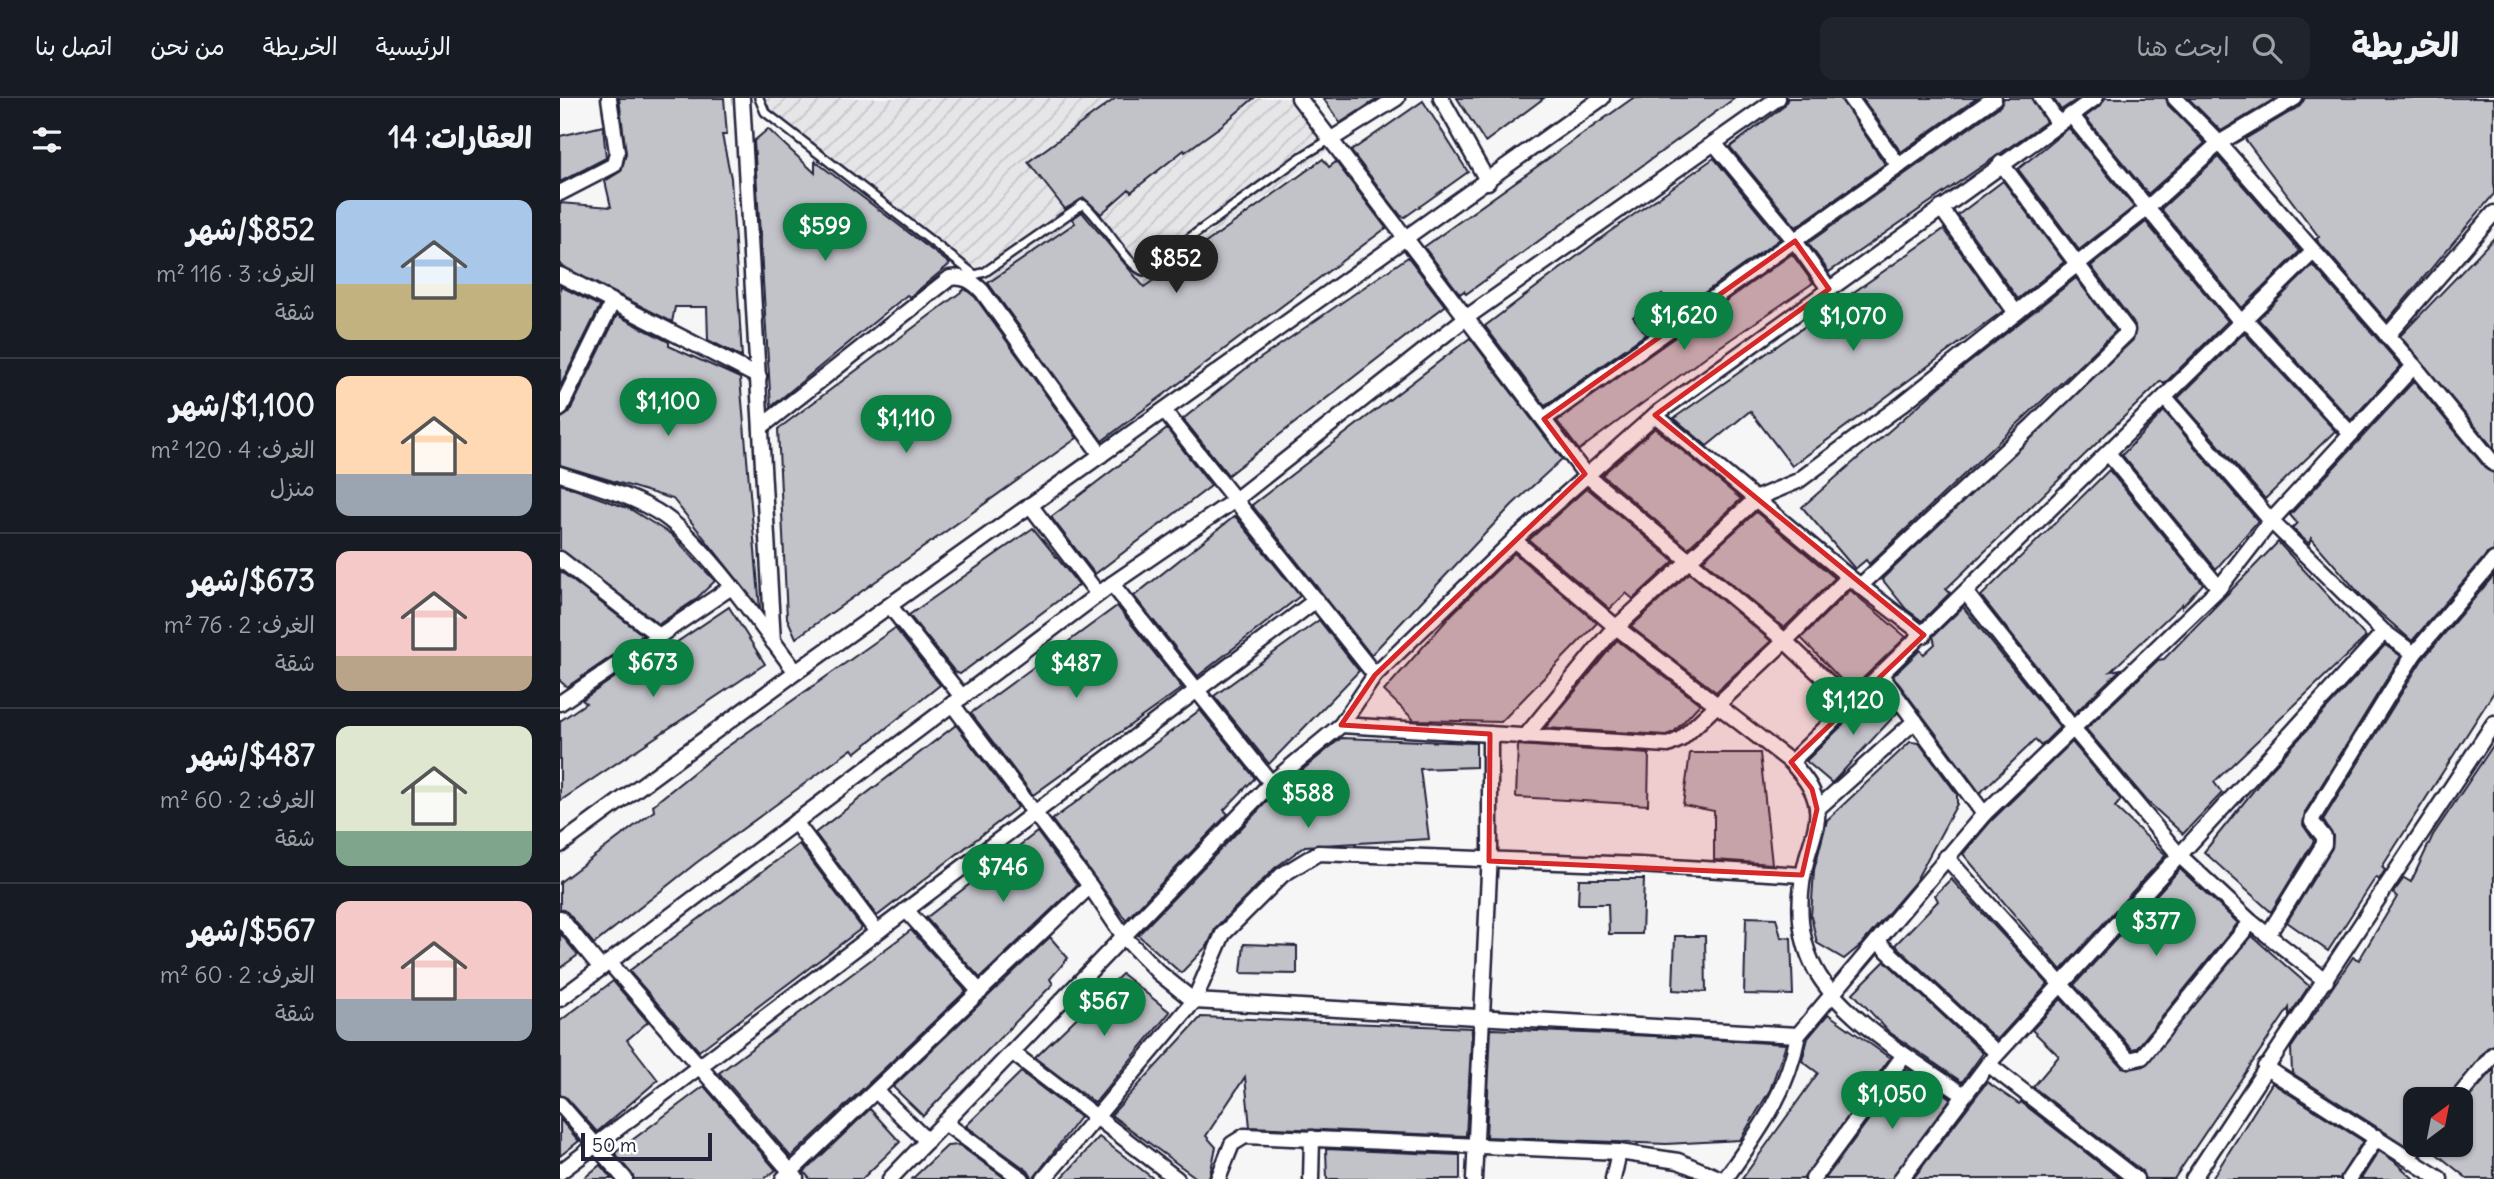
<!DOCTYPE html>
<html lang="ar">
<meta charset="utf-8">
<style>
body{margin:0;font-family:Delius,"Playpen Sans Arabic",sans-serif;background:#20242c;color:#f1f3f6;direction:rtl;height:100vh;display:flex;flex-direction:column;font-size:26px;white-space:nowrap}
*{box-sizing:border-box;margin:0}
p{font-size:23px;color:#9ea1a6}
.icon{flex:none;width:38px;height:38px;fill:none;stroke:currentColor;stroke-width:2;stroke-linecap:round;stroke-linejoin:round}
.map{position:relative;flex:1;overflow:hidden;direction:ltr}
.details{display:flex;flex-direction:column;background:#171b24;width:560px}
.details>*{flex:none}
.needle{width:46px;rotate:32deg}
.controls{position:absolute;left:1843px;top:989px;display:grid;gap:14px}
.controls a{display:grid;place-items:center;width:70px;height:70px;border-radius:14px;background:#171b24;box-shadow:0 2px 5px #0004;font-size:35px}
.scale{position:absolute;left:21px;bottom:18px;width:131px;box-sizing:border-box;padding-left:7px;border:4px solid #22223b;border-top:0;font-size:19px;line-height:24px;white-space:nowrap;color:#22223b;-webkit-text-stroke:5px #fff;paint-order:stroke}
.price{position:absolute;translate:-50% -60px;padding:0 16px;border-radius:24px;background:#0b8043;color:#fff;font-size:23px;line-height:46px;filter:drop-shadow(0 2px 4px #0008)}
.price::after{content:'';position:absolute;left:50%;top:42px;width:21px;height:16px;margin-left:-10px;background:inherit;clip-path:polygon(0 0,100% 0,50% 100%)}
.price.current{background:#222;color:#fff}
ul{padding:0;list-style:none}
li{display:flex;align-items:center;gap:21px;height:175px;padding:0 28px}
li+li{border-top:2px solid #363941}
li span{display:grid;place-items:center;flex:none;width:196px;height:140px;border-radius:14px;color:#555}
li>.icon{margin-inline-start:auto}
span .icon{width:84px;height:84px;fill:#fffc;stroke-width:1}
li b{font-size:30px}
h2{display:flex;justify-content:space-between;align-items:center;height:84px;padding:0 28px;font-size:30px}
header{display:flex;align-items:center;gap:42px;box-sizing:border-box;height:98px;padding:0 35px;background:#171b24;border-bottom:2px solid #363941}
header strong{font-size:33px}
nav{display:flex;gap:38px;margin-inline-start:auto;font-size:24px}
.search{width:490px;height:63px;background:#20242c;display:flex;align-items:center;gap:18px;box-sizing:border-box;padding:0 24px;border-radius:14px;color:#9ea1a6;font-size:26px}
main{display:flex;flex:1;min-height:0}
.map>svg:first-child{display:block}
.industrial{fill:url(#industrial-furrows)}
.building{fill:#c2c2c9;stroke:#22223b;stroke-width:2}
.lines{fill:none;stroke-linecap:round;stroke-linejoin:round}
.service-casing{stroke:#22223b;stroke-width:12}
.minor-casing{stroke:#22223b;stroke-width:19}
.service{stroke:#fff;stroke-width:7}
.minor{stroke:#fff;stroke-width:14}
.marked{fill:#d62828;fill-opacity:0.2;stroke:#d62828;stroke-width:5;stroke-linejoin:round}
</style>
<header>
<strong>الخريطة</strong>
<div class="search"><svg class="icon" aria-label="search" viewBox="0 0 24 24"><circle cx="10" cy="10" r="6"/><path d="M15 15l6 6"/></svg>ابحث هنا</div>
<nav><a>الرئيسية</a><a>الخريطة</a><a>من نحن</a><a>اتصل بنا</a></nav>
</header>
<main>
<div class="map">
<svg width="1934" height="1081" viewBox="0 0 1934 1081">
<defs>
<pattern id="industrial-furrows" width="10" height="10" patternUnits="userSpaceOnUse" patternTransform="scale(1.75)"><rect width="10" height="10" fill="#e6e6e9"/><path d="M-1 1l2-2M0 10L10 0M9 11l2-2" fill="none" stroke="#c5c5c9"/></pattern>
</defs>
<rect width="100%" height="100%" fill="#f6f6f7"/>
<filter id="ink" filterUnits="userSpaceOnUse"><feTurbulence type="fractalNoise" baseFrequency=".0143" numOctaves="2"/><feDisplacementMap in="SourceGraphic" scale="14" xChannelSelector="R" yChannelSelector="G"/><feConvolveMatrix kernelMatrix="1 2 1 2 8 2 1 2 1" color-interpolation-filters="sRGB"/></filter>
<g filter="url(#ink)">
<polygon class="industrial" points="197,0 738,0 774,48 584,189 529,116 423,189 391,156 197,12"/>
<g class="building">
<polygon points="59,0 164,0 167,37 162,37 171,80 182,259 148,242 147,209 115,209 112,224 0,167 0,105 51,109 45,83 61,73 66,56"/>
<polygon points="556,0 694,0 661,28 625,54 624,52 571,94 569,91 541,116 524,100 505,111 468,64"/>
<polygon points="763,0 819,0 780,25"/>
<polygon points="897,0 984,0 925,44"/>
<polygon points="1073,0 1175,0 906,196 904,193 900,196 864,149"/>
<polygon points="1228,0 1280,0 1325,66 1236,129 1170,49 1224,8"/>
<polygon points="1302,0 1417,0 1341,54"/>
<polygon points="1444,0 1471,0 1486,24 1269,174 1248,145 1440,8"/>
<polygon points="1493,0 1519,0 1501,12"/>
<polygon points="1545,0 1606,0 1608,7 1645,45 1588,96 1525,19 1541,7"/>
<polygon points="1628,0 1716,0 1661,33"/>
<polygon points="1745,0 1934,0 1934,96 1827,223 1756,141 1759,139 1685,41 1740,8"/>
<polygon points="863,3 908,74 845,119 841,118 791,53"/>
<polygon points="43,28 46,60 0,84 0,38"/>
<polygon points="1509,30 1574,109 1519,152 1458,71"/>
<polygon points="208,31 255,75 255,63 390,166 350,199 347,197 211,309 194,43"/>
<polygon points="1658,59 1740,153 1682,210 1601,111"/>
<polygon points="1154,60 1220,141 1116,215 1102,196 1073,219 1086,236 985,308 925,228 1045,137"/>
<polygon points="763,61 769,69 776,64 826,130 542,343 428,185 515,125 512,121 522,114 584,189"/>
<polygon points="1443,83 1504,164 1458,201 1398,117"/>
<polygon points="1586,124 1668,223 1604,286 1601,283 1386,491 1390,495 1362,523 1346,511 1322,481 1573,242 1575,227 1531,168"/>
<polygon points="1384,131 1443,213 1232,368 1190,313 1147,348 1114,320"/>
<polygon points="1934,140 1934,351 1840,238"/>
<polygon points="1232,156 1253,185 1148,257 1019,352 997,323"/>
<polygon points="848,159 885,208 668,377 623,321 689,268"/>
<polygon points="1753,167 1841,268 1791,322 1698,221"/>
<polygon points="1516,180 1556,233 1309,466 1306,462 1295,471 1242,409 1391,279"/>
<polygon points="0,188 40,208 0,289"/>
<polygon points="405,191 415,199 517,340 236,540 227,520 218,331"/>
<polygon points="57,217 109,244 109,248 180,280 200,510 113,401 0,367 0,321 9,315"/>
<polygon points="1684,235 1778,336 1774,334 1705,401 1618,300"/>
<polygon points="910,240 1002,361 952,407 811,557 692,407"/>
<polygon points="1854,283 1927,372 1934,375 1934,453 1927,456 1852,543 1804,501 1751,440 1749,446 1732,430 1737,425 1730,417"/>
<polygon points="1604,313 1698,423 1656,471 1562,357"/>
<polygon points="1095,330 1181,401 1128,450 1042,377"/>
<polygon points="607,331 651,388 535,476 491,419"/>
<polygon points="1549,372 1643,486 1622,509 1622,506 1551,573 1561,571 1514,616 1421,498"/>
<polygon points="0,386 70,411 112,437 155,483 135,502 99,526 0,452"/>
<polygon points="1027,390 1114,463 1073,501 1066,495 1050,511 969,442"/>
<polygon points="1196,414 1275,480 1224,530 1143,462"/>
<polygon points="675,418 740,498 638,578 574,498"/>
<polygon points="473,430 519,487 400,576 395,574 349,517"/>
<polygon points="1718,444 1806,539 1654,684 1662,695 1623,736 1587,703 1526,631 1598,562 1604,561"/>
<polygon points="954,455 1037,525 941,624 854,622 824,593 892,516"/>
<polygon points="0,473 83,537 7,589 0,583"/>
<polygon points="1129,475 1211,543 1156,594 1071,529"/>
<polygon points="1934,477 1934,594 1822,769 1825,772 1819,782 1816,779 1768,853 1727,824 1772,750 1773,738 1763,722 1862,562"/>
<polygon points="1290,492 1346,539 1291,592 1241,540"/>
<polygon points="557,508 622,590 473,697 411,615"/>
<polygon points="169,509 205,566 0,703 0,623 26,605 22,602 77,564 80,569"/>
<polygon points="1403,509 1500,629 1481,648 1475,642 1420,695 1333,578 1360,552 1364,556 1375,546 1373,538"/>
<polygon points="759,522 799,573 709,666 654,598"/>
<polygon points="335,530 380,587 295,655 292,651 136,765 34,846 7,814 0,811 0,784 94,713 93,707 154,658"/>
<polygon points="1057,542 1140,606 1114,634 1106,637 985,630"/>
<polygon points="1825,547 1841,558 1745,714 1743,727 1754,743 1711,814 1644,754 1706,677"/>
<polygon points="1319,591 1337,615 1272,685 1246,663"/>
<polygon points="640,612 695,680 664,712 668,716 566,822 492,722"/>
<polygon points="396,627 458,709 317,818 255,735"/>
<polygon points="781,640 916,645 916,669 860,671 869,741 745,748 715,770 656,829 648,847 621,875 578,837 718,692"/>
<polygon points="1350,644 1359,645 1397,696 1397,706 1355,784 1301,847 1284,861 1257,845 1251,818 1254,772 1267,722"/>
<polygon points="1512,644 1561,702 1555,709 1606,757 1501,872 1403,756 1431,723"/>
<polygon points="1934,646 1934,947 1927,950 1888,1001 1855,1001 1855,1037 1845,1047 1732,975 1731,950 1793,859 1799,862 1837,799 1833,795 1844,780 1851,784 1873,737"/>
<polygon points="958,647 1089,656 1088,707 956,699"/>
<polygon points="1130,655 1200,655 1212,766 1154,762 1154,713 1123,707"/>
<polygon points="477,734 517,787 420,880 366,820"/>
<polygon points="239,746 302,830 139,953 69,873"/>
<polygon points="1620,771 1678,825 1577,950 1572,951 1514,887"/>
<polygon points="1019,781 1084,781 1082,836 1049,836 1048,806 1018,806"/>
<polygon points="1391,781 1488,886 1437,942 1335,847 1378,803 1375,797"/>
<polygon points="1186,819 1216,820 1221,839 1231,840 1233,897 1184,896"/>
<polygon points="351,832 406,893 231,1059 159,975"/>
<polygon points="0,835 18,857 0,870"/>
<polygon points="1115,838 1145,838 1146,894 1113,892"/>
<polygon points="1692,838 1749,888 1729,918 1729,910 1614,1081 1585,1081 1582,1073 1473,989 1499,958 1472,932 1501,901 1562,969 1570,971 1584,968"/>
<polygon points="490,839 508,860 490,881 493,886 363,1018 333,989"/>
<polygon points="684,846 737,848 737,876 681,875"/>
<polygon points="1325,863 1423,955 1402,984 1329,934 1293,895"/>
<polygon points="562,876 610,914 535,1005 475,960"/>
<polygon points="53,883 88,924 67,942 98,982 37,1034 7,1000 0,997 0,923"/>
<polygon points="1268,916 1330,960 1243,1081 1182,1081 1258,975 1242,963 1248,940"/>
<polygon points="641,919 912,930 906,1038 690,1029 685,979 646,1038 656,1049 649,1081 638,1081 551,1017"/>
<polygon points="931,931 1093,938 1226,946 1210,992 1180,1042 1106,1046 926,1039"/>
<polygon points="1346,971 1391,1000 1332,1081 1265,1081"/>
<polygon points="1934,971 1934,1081 1908,1081 1868,1049 1868,1046 1900,1046 1900,1010"/>
<polygon points="461,974 520,1019 473,1081 468,1073 406,1028"/>
<polygon points="1427,984 1459,1006 1461,1004 1560,1081 1353,1081"/>
<polygon points="1712,985 1803,1043 1779,1081 1652,1081"/>
<polygon points="144,988 216,1072 204,1081 74,1081 55,1055"/>
<polygon points="310,1011 340,1044 302,1081 250,1081 244,1074"/>
<polygon points="0,1021 19,1043 0,1058"/>
<polygon points="539,1039 594,1081 501,1081"/>
<polygon points="399,1047 446,1081 352,1081 387,1048"/>
<polygon points="766,1051 900,1057 900,1081 767,1081"/>
<polygon points="1819,1053 1834,1063 1854,1081 1801,1081"/>
<polygon points="40,1067 52,1081 23,1081"/>
</g>
<g class="lines">
<g class="service-casing">
<path id="service" d="M199,0L205,14L415,177L425,174L523,106C540,118 568,170 584,173L741,59L769,42"/>
</g>
<g class="minor-casing">
<g id="minor">
<polyline points="182,0 213,544"/>
<polyline points="739,0 1025,376 1225,543 1289,479 1364,537"/>
<polyline points="881,0 928,84"/>
<polyline points="1290,0 1339,68"/>
<polyline points="1481,0 1499,26"/>
<polyline points="1615,0 1659,45 1854,268 1934,366"/>
<polyline points="1511,17 1681,224"/>
<polyline points="770,42 837,0"/>
<polyline points="1154,45 1235,143 1269,191"/>
<polyline points="0,95 54,67 57,54 49,0"/>
<polyline points="1381,110 1456,215"/>
<polyline points="0,177 199,279"/>
<polyline points="1685,221 1791,336"/>
<polyline points="1827,238 1934,115"/>
<polyline points="1854,268 1711,423 1824,534 1854,556"/>
<polyline points="0,311 52,205"/>
<polyline points="605,314 815,577"/>
<polyline points="1095,317 1289,479"/>
<polyline points="984,321 1434,0"/>
<path d="M201,329L390,180C405,178 412,183 422,193L541,357"/>
<polyline points="1548,355 1659,490"/>
<path d="M0,376C35,388 73,397 104,418C147,448 203,531 236,574"/>
<polyline points="470,407 538,496"/>
<path d="M954,442L1056,529L1231,664C1243,678 1254,690 1257,709C1259,725 1252,742 1248,756C1238,793 1236,835 1255,871C1281,920 1358,966 1404,997"/>
<polyline points="0,461 99,538"/>
<polyline points="552,486 711,685"/>
<polyline points="1300,488 1473,327 1566,236 1567,232 1441,65"/>
<polyline points="1406,495 1512,629 1619,757 1691,824 1766,883"/>
<polyline points="330,508 402,599"/>
<polyline points="1320,576 1424,716"/>
<polyline points="0,605 170,490"/>
<polyline points="392,606 530,788 565,840 598,874 634,903 1238,937"/>
<polyline points="781,627 1108,647 1121,641 1225,543 1289,604"/>
<polyline points="965,639 1049,536 1197,400 1238,383 1341,307 1585,112 1659,45 1735,0"/>
<polyline points="1231,664 1753,154"/>
<polyline points="1257,711 1355,623"/>
<polyline points="235,724 317,834"/>
<polyline points="0,747 236,574 1042,0"/>
<polyline points="1386,759 1569,962 1582,959 1691,824"/>
<polyline points="346,812 420,894"/>
<polyline points="0,820 41,870"/>
<polyline points="1708,837 1764,746 1764,739 1752,724 1753,719 1854,556 1934,462"/>
<polyline points="1317,843 1437,955"/>
<polyline points="49,864 236,1080"/>
<polyline points="0,901 552,486 675,402 907,219 1218,0"/>
<polyline points="453,955 617,1081"/>
<polyline points="1428,966 1576,1081"/>
<polyline points="1705,969 1880,1081"/>
<polyline points="316,993 367,1043"/>
<polyline points="1897,1001 1934,956"/>
<polyline points="0,1006 65,1081"/>
<polyline points="385,1025 462,1081"/>
<polyline points="1847,1060 1859,1046"/>
<polyline points="0,1074 756,502"/>
<polyline points="223,1081 530,788"/>
<polyline points="330,1081 711,685 781,627 815,577 954,442 1095,317 1535,0"/>
<polyline points="484,1081 634,903 663,836 722,777 758,755 1079,767 1242,777"/>
<polyline points="658,1081 672,1046 685,1038 1059,1054 1118,1063 1161,1081"/>
<polyline points="751,1081 752,1040"/>
<polyline points="914,1081 930,755 930,636"/>
<polyline points="1053,1081 1059,1054"/>
<path d="M1165,1081C1199,1033 1227,996 1238,937L1424,716L1659,490L1711,423L1605,300"/>
<polyline points="1253,1081 1344,957"/>
<polyline points="1341,1081 1428,966 1824,534"/>
<polyline points="1633,1081 1934,625"/>
<polyline points="1789,1081 1817,1039"/>
</g>
</g>
<use href="#service" class="service"/>
<use href="#minor" class="minor"/>
</g>
</g>
<path class="marked" d="M1235,143L1269,191L1095,317L1364,537L1231,664L1252,691L1257,711L1242,777L929,763L930,636L781,627L815,577L1025,376L984,321Z"/>
</svg>
<div class="controls">
<a><svg class="needle" viewBox="-14 -14 28 28"><path d="M0-13l5 13h-10z" fill="#e53935"/><path d="M0 13l5-13h-10z" fill="#9ea1a6"/></svg></a>
</div>
<div class="scale">50 m</div>
<b class="price" style="left:265px;top:165px">$599</b>
<b class="price current" style="left:616px;top:197px">$852</b>
<b class="price" style="left:1124px;top:254px">$1,620</b>
<b class="price" style="left:1293px;top:255px">$1,070</b>
<b class="price" style="left:108px;top:340px">$1,100</b>
<b class="price" style="left:346px;top:357px">$1,110</b>
<b class="price" style="left:93px;top:601px">$673</b>
<b class="price" style="left:516px;top:602px">$487</b>
<b class="price" style="left:1293px;top:639px">$1,120</b>
<b class="price" style="left:748px;top:732px">$588</b>
<b class="price" style="left:443px;top:806px">$746</b>
<b class="price" style="left:1596px;top:860px">$377</b>
<b class="price" style="left:544px;top:940px">$567</b>
<b class="price" style="left:1332px;top:1033px">$1,050</b>
</div>
<section class="details">
<h2>العقارات: 14<svg class="icon" aria-label="filters" viewBox="0 0 24 24"><path d="M4 7h16M4 17h16"/><circle cx="9" cy="7" r="2"/><circle cx="15" cy="17" r="2"/></svg></h2>
<ul>
<li><span style="background:linear-gradient(#a9c7e8 60%,#c2b280 0)"><svg class="icon" aria-label="home" viewBox="0 0 24 24"><path d="M3 11l9-7 9 7M6 9v11h12V9"/></svg></span><div><b>$852/شهر</b><p>الغرف: 3 · 116 m²</p><p>شقة</p></div></li>
<li><span style="background:linear-gradient(#ffd9b3 70%,#9aa5b1 0)"><svg class="icon" aria-label="home" viewBox="0 0 24 24"><path d="M3 11l9-7 9 7M6 9v11h12V9"/></svg></span><div><b>$1,100/شهر</b><p>الغرف: 4 · 120 m²</p><p>منزل</p></div></li>
<li><span style="background:linear-gradient(#f6c9c9 75%,#b9a48a 0)"><svg class="icon" aria-label="home" viewBox="0 0 24 24"><path d="M3 11l9-7 9 7M6 9v11h12V9"/></svg></span><div><b>$673/شهر</b><p>الغرف: 2 · 76 m²</p><p>شقة</p></div></li>
<li><span style="background:linear-gradient(#dfe7d0 75%,#7fa58c 0)"><svg class="icon" aria-label="home" viewBox="0 0 24 24"><path d="M3 11l9-7 9 7M6 9v11h12V9"/></svg></span><div><b>$487/شهر</b><p>الغرف: 2 · 60 m²</p><p>شقة</p></div></li>
<li><span style="background:linear-gradient(#f6c9c9 70%,#9aa5b1 0)"><svg class="icon" aria-label="home" viewBox="0 0 24 24"><path d="M3 11l9-7 9 7M6 9v11h12V9"/></svg></span><div><b>$567/شهر</b><p>الغرف: 2 · 60 m²</p><p>شقة</p></div></li>
</ul>
</section>
</main>
